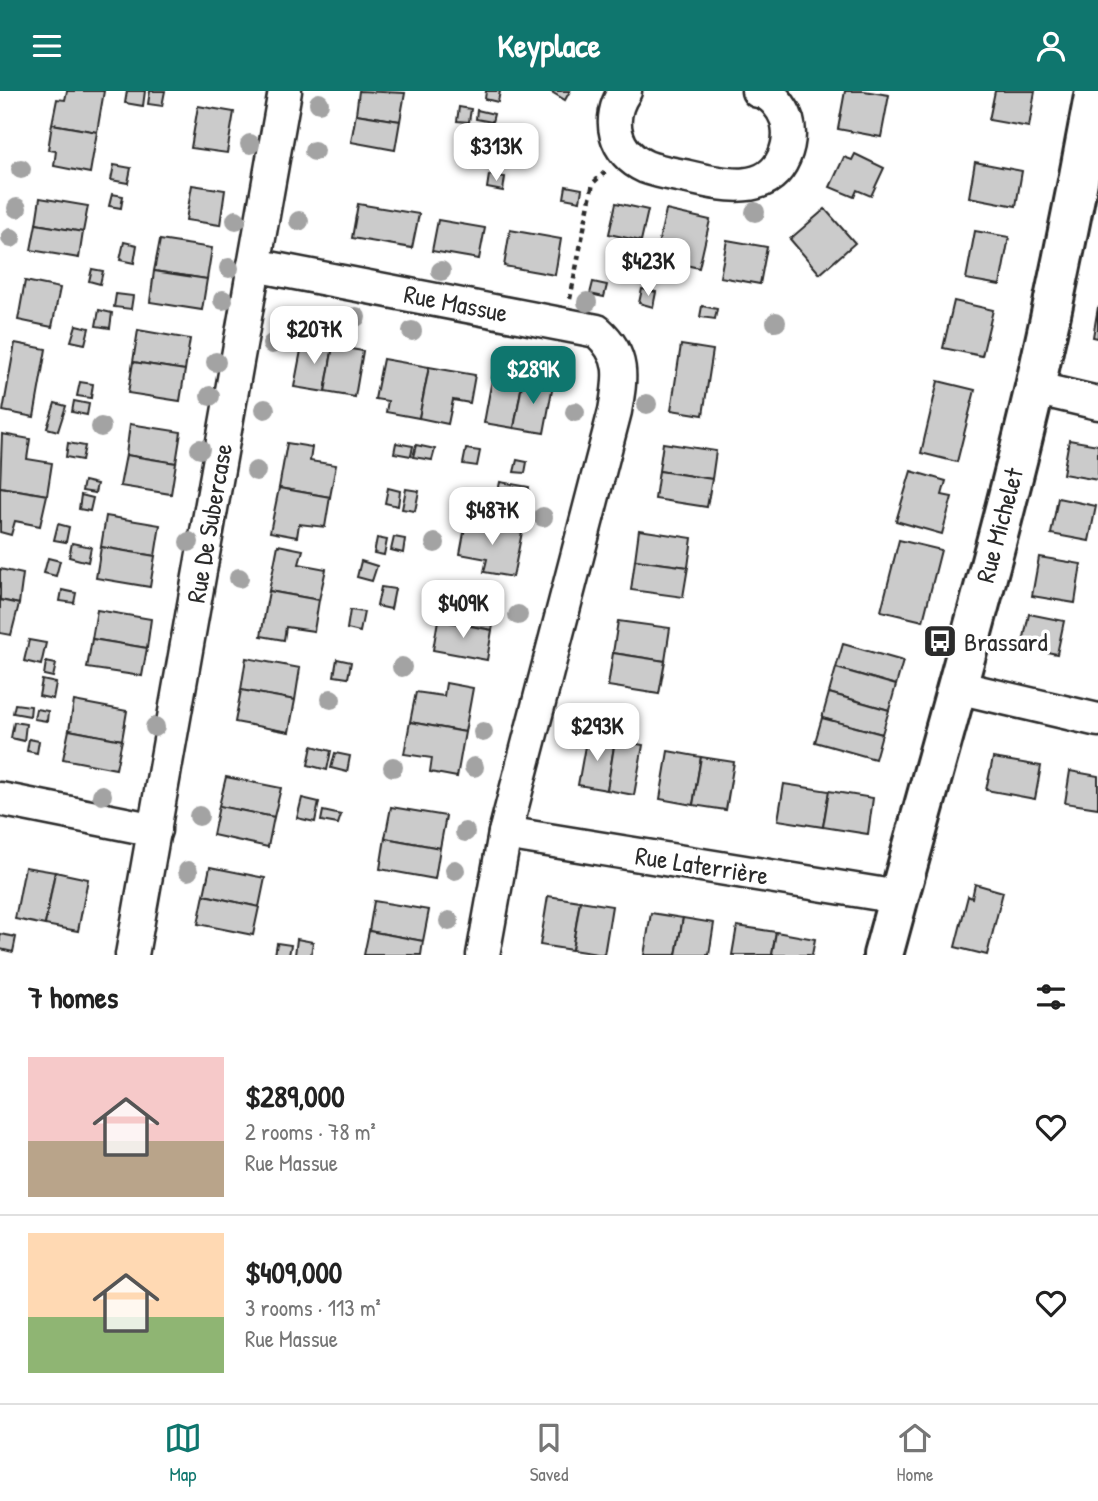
<!DOCTYPE html>
<meta charset="utf-8">
<style>
body{margin:0;font-family:"Patrick Hand",sans-serif;background:#f2f2f2;color:#222;height:100vh;display:flex;flex-direction:column;font-size:26px;white-space:nowrap}
*{box-sizing:border-box;margin:0}
p{font-size:23px;color:#767676}
.icon{flex:none;width:38px;height:38px;fill:none;stroke:currentColor;stroke-width:2;stroke-linecap:round;stroke-linejoin:round}
.map{position:relative;height:864px;overflow:hidden}
.drawer{display:flex;flex-direction:column;background:#fff;flex:1}
.drawer>*{flex:none}
.price{position:absolute;translate:-50% -60px;padding:0 16px;border-radius:14px;background:#fff;color:#222;font-size:23px;line-height:46px;filter:drop-shadow(0 2px 4px #0008)}
.price::after{content:'';position:absolute;left:50%;top:42px;width:21px;height:16px;margin-left:-10px;background:inherit;clip-path:polygon(0 0,100% 0,50% 100%)}
.price.active{background:#0f766e;color:#fff}
ul{padding:0;list-style:none}
li{display:flex;align-items:center;gap:21px;height:175px;padding:0 28px}
li+li{border-top:2px solid #e0e0e0}
li span{display:grid;place-items:center;flex:none;width:196px;height:140px;border-radius:0px;color:#555}
li>.icon{margin-inline-start:auto}
span .icon{width:84px;height:84px;fill:#fffc;stroke-width:1}
li b{font-size:30px}
h2{display:flex;justify-content:space-between;align-items:center;height:84px;padding:0 28px;font-size:30px}
header{display:flex;justify-content:space-between;align-items:center;height:91px;padding:0 28px;background:#0f766e;color:#fff;font-size:32px;font-weight:800}
.tab-bar{display:flex;justify-content:space-around;align-items:center;height:98px;border-top:2px solid #e0e0e0;background:#fff;font-size:19px;color:#767676}
.tab-bar a{display:grid;justify-items:center;gap:4px}
.tab-bar .active{color:#0f766e}
.map>svg:first-child{display:block}
.building{fill:#cbcbcb;stroke:#2b2b2b;stroke-width:2}
.lines{fill:none;stroke-linecap:round;stroke-linejoin:round}
.minor-casing{stroke:#2b2b2b;stroke-width:37}
.tertiary-casing{stroke:#2b2b2b;stroke-width:44}
.path{stroke:#2b2b2b;stroke-width:4.5;stroke-dasharray:5 5;stroke-linecap:butt}
.minor{stroke:#fff;stroke-width:32}
.tertiary{stroke:#fff;stroke-width:38}
.tree{fill:#a3a3a3}
.labels{text-anchor:middle;dominant-baseline:central;stroke-width:7;stroke-linejoin:round;paint-order:stroke}
.street-label{font-size:26px;fill:#2b2b2b;stroke:#fff}
.poi-label{font-size:26px;fill:#2b2b2b;stroke:#fff;text-anchor:start}
</style>
<header><svg class="icon" aria-label="menu" viewBox="0 0 24 24"><path d="M4 6h16M4 12h16M4 18h16"/></svg>Keyplace<svg class="icon" aria-label="person" viewBox="0 0 24 24"><circle cx="12" cy="8" r="4"/><path d="M4 21q1-7 8-7t8 7"/></svg></header>
<div class="map">
<svg width="1098" height="864" viewBox="0 0 1098 864">
<rect width="100%" height="100%" fill="#fff"/>
<filter id="ink" filterUnits="userSpaceOnUse"><feTurbulence type="fractalNoise" baseFrequency=".0143" numOctaves="2"/><feDisplacementMap in="SourceGraphic" scale="14" xChannelSelector="R" yChannelSelector="G"/><feConvolveMatrix kernelMatrix="1 2 1 2 8 2 1 2 1" color-interpolation-filters="sRGB"/></filter>
<g filter="url(#ink)">
<g class="building">
<polygon points="67,0 104,0 97,41 52,33 57,8 65,9"/>
<polygon points="127,0 145,0 143,15 125,12"/>
<polygon points="150,0 165,0 162,15 148,13"/>
<polygon points="359,0 405,2 400,30 356,23"/>
<polygon points="486,0 500,0 498,11 485,8"/>
<polygon points="550,0 570,0 565,9"/>
<polygon points="845,0 864,0 889,4 881,46 838,38"/>
<polygon points="995,0 1035,0 1029,36 989,29"/>
<polygon points="198,15 234,21 227,62 191,57"/>
<polygon points="459,16 471,18 469,31 457,30"/>
<polygon points="477,19 494,23 492,31 476,28"/>
<polygon points="356,23 400,30 395,59 351,51"/>
<polygon points="52,33 97,41 90,82 54,75 56,60 48,59"/>
<polygon points="855,63 884,77 871,105 857,99 854,106 830,96 844,66 852,69"/>
<polygon points="975,71 1022,80 1016,115 969,106"/>
<polygon points="114,74 131,77 128,92 111,89"/>
<polygon points="489,84 505,86 503,100 487,97"/>
<polygon points="192,94 225,99 220,134 186,129"/>
<polygon points="566,95 582,98 580,110 564,107"/>
<polygon points="112,103 123,105 121,117 109,115"/>
<polygon points="40,107 88,115 83,141 36,133"/>
<polygon points="616,112 648,119 641,150 609,143"/>
<polygon points="358,113 419,123 412,157 352,147"/>
<polygon points="825,118 855,152 820,183 790,148"/>
<polygon points="666,119 710,129 699,177 655,167"/>
<polygon points="438,129 485,137 479,168 432,160"/>
<polygon points="36,133 83,141 79,167 31,159"/>
<polygon points="510,139 561,148 555,184 504,175"/>
<polygon points="975,140 1009,146 1000,194 966,188"/>
<polygon points="160,149 212,157 207,188 154,180"/>
<polygon points="727,149 767,156 760,193 720,186"/>
<polygon points="124,151 137,154 134,172 120,169"/>
<polygon points="92,178 103,180 100,193 89,190"/>
<polygon points="154,180 207,188 202,219 150,211"/>
<polygon points="25,190 60,197 52,236 18,229"/>
<polygon points="593,191 607,194 604,206 590,203"/>
<polygon points="642,198 656,201 653,216 639,212"/>
<polygon points="116,203 133,205 131,218 114,216"/>
<polygon points="954,210 993,219 982,265 943,257"/>
<polygon points="702,215 717,218 715,228 700,226"/>
<polygon points="1098,216 1098,247 1093,246"/>
<polygon points="99,219 112,222 110,237 96,235"/>
<polygon points="76,234 89,237 85,253 71,250"/>
<polygon points="138,239 190,248 185,279 133,271"/>
<polygon points="303,249 333,255 325,301 294,296"/>
<polygon points="15,252 46,258 34,326 3,320"/>
<polygon points="681,254 713,259 703,324 671,319"/>
<polygon points="333,255 363,260 355,306 325,301"/>
<polygon points="383,268 429,276 419,327 386,321 388,310 375,308"/>
<polygon points="133,271 185,279 180,310 128,302"/>
<polygon points="429,276 475,284 470,312 453,309 448,333 419,327"/>
<polygon points="493,283 523,288 514,337 484,332"/>
<polygon points="523,288 553,294 544,342 514,337"/>
<polygon points="938,290 975,299 957,371 921,362"/>
<polygon points="80,291 93,293 91,307 77,305"/>
<polygon points="74,310 89,313 87,324 72,321"/>
<polygon points="55,312 66,315 58,340 47,337"/>
<polygon points="130,333 181,341 176,372 126,364"/>
<polygon points="2,343 30,348 27,368 52,372 47,404 0,396"/>
<polygon points="1069,349 1098,354 1098,389 1063,383"/>
<polygon points="68,352 85,355 82,369 66,366"/>
<polygon points="287,352 312,356 310,370 336,374 330,406 279,397"/>
<polygon points="396,352 413,355 411,365 394,362"/>
<polygon points="663,352 716,360 712,388 659,380"/>
<polygon points="416,354 435,358 432,369 413,366"/>
<polygon points="466,358 480,360 477,375 463,373"/>
<polygon points="126,364 176,372 171,403 120,395"/>
<polygon points="517,369 527,371 525,382 514,381"/>
<polygon points="659,380 712,388 707,416 655,408"/>
<polygon points="911,380 946,390 942,404 952,406 942,443 896,430"/>
<polygon points="84,390 97,393 95,402 82,400"/>
<polygon points="500,391 529,396 522,441 466,431 471,401 497,405"/>
<polygon points="0,396 47,404 40,435 15,430 11,444 0,441"/>
<polygon points="279,397 330,406 325,436 299,433 297,446 270,441"/>
<polygon points="388,397 400,400 398,415 385,412"/>
<polygon points="406,398 419,400 415,420 402,418"/>
<polygon points="81,404 93,407 90,420 79,418"/>
<polygon points="1058,407 1096,415 1089,450 1051,443"/>
<polygon points="106,425 160,434 155,465 101,456"/>
<polygon points="466,431 522,441 513,486 484,481 487,468 460,463"/>
<polygon points="58,433 69,436 66,451 54,449"/>
<polygon points="639,439 692,447 688,476 635,469"/>
<polygon points="394,446 405,448 403,462 391,459"/>
<polygon points="377,447 387,449 384,464 374,462"/>
<polygon points="899,449 941,459 923,530 881,520"/>
<polygon points="72,452 91,456 88,471 69,466"/>
<polygon points="278,454 303,459 299,473 326,478 319,509 269,500"/>
<polygon points="101,456 155,465 150,496 96,487"/>
<polygon points="1039,466 1081,473 1075,512 1032,505"/>
<polygon points="48,467 60,470 56,485 44,482"/>
<polygon points="635,469 688,476 683,506 631,499"/>
<polygon points="361,470 377,475 372,490 357,486"/>
<polygon points="0,478 23,483 19,513 0,509"/>
<polygon points="381,496 395,498 391,518 377,515"/>
<polygon points="62,499 76,502 74,512 60,510"/>
<polygon points="269,500 319,509 314,540 286,536 284,549 261,545"/>
<polygon points="443,500 498,509 492,539 438,529"/>
<polygon points="0,509 19,513 11,544 0,542"/>
<polygon points="97,519 151,528 147,557 92,548"/>
<polygon points="350,519 364,521 360,541 347,538"/>
<polygon points="1029,523 1064,530 1057,563 1022,556"/>
<polygon points="438,529 492,539 487,569 433,559"/>
<polygon points="618,530 670,537 665,570 613,562"/>
<polygon points="92,548 147,557 142,585 87,577"/>
<polygon points="29,549 46,552 41,574 24,570"/>
<polygon points="843,553 903,570 896,594 836,577"/>
<polygon points="613,562 665,570 659,603 608,595"/>
<polygon points="246,567 300,577 295,609 241,599"/>
<polygon points="337,568 351,571 348,587 334,585"/>
<polygon points="46,571 56,573 53,586 44,584"/>
<polygon points="836,577 896,594 889,619 829,602"/>
<polygon points="42,589 56,592 53,608 39,605"/>
<polygon points="446,592 473,597 465,641 410,631 416,601 444,605"/>
<polygon points="241,599 295,609 289,641 235,631"/>
<polygon points="829,602 889,619 882,643 822,627"/>
<polygon points="74,610 127,620 122,649 69,639"/>
<polygon points="15,613 31,615 30,625 13,622"/>
<polygon points="36,618 48,620 47,630 34,628"/>
<polygon points="822,627 882,643 875,668 815,651"/>
<polygon points="14,631 26,633 24,650 11,647"/>
<polygon points="410,631 465,641 457,686 430,681 432,667 404,663"/>
<polygon points="69,639 122,649 116,678 63,668"/>
<polygon points="587,644 615,649 607,699 578,694"/>
<polygon points="29,648 39,650 37,662 27,660"/>
<polygon points="615,649 643,654 634,704 607,699"/>
<polygon points="312,655 331,660 327,679 308,674"/>
<polygon points="668,660 701,666 693,714 660,708"/>
<polygon points="335,662 350,665 347,681 331,677"/>
<polygon points="701,666 734,671 726,719 693,714"/>
<polygon points="993,667 1041,675 1035,708 986,699"/>
<polygon points="1070,680 1098,685 1098,717 1065,712"/>
<polygon points="226,686 281,697 274,726 219,715"/>
<polygon points="784,693 829,700 823,736 778,729"/>
<polygon points="829,700 873,707 868,743 823,736"/>
<polygon points="302,707 319,711 315,731 297,727"/>
<polygon points="219,715 274,726 268,756 213,744"/>
<polygon points="391,716 446,725 440,757 385,747"/>
<polygon points="323,720 341,724 338,733 321,730"/>
<polygon points="385,747 440,757 435,788 380,778"/>
<polygon points="25,776 55,781 45,834 15,828"/>
<polygon points="210,776 265,787 259,816 204,804"/>
<polygon points="55,781 88,788 78,840 45,834"/>
<polygon points="975,793 1003,801 987,864 955,856 968,805 972,807"/>
<polygon points="204,804 259,816 253,844 198,833"/>
<polygon points="548,805 580,810 572,859 540,854"/>
<polygon points="374,810 429,819 423,850 369,840"/>
<polygon points="580,810 612,815 604,864 572,859"/>
<polygon points="651,822 683,827 676,864 644,864"/>
<polygon points="683,827 714,832 709,864 676,864"/>
<polygon points="737,835 776,841 772,864 732,864"/>
<polygon points="369,840 423,850 421,864 364,864"/>
<polygon points="776,841 815,848 812,864 772,864"/>
<polygon points="0,843 16,846 13,861 0,858"/>
<polygon points="297,848 313,851 311,864 295,864"/>
<polygon points="277,852 291,854 289,864 275,864"/>
</g>
<g class="lines">
<g class="minor-casing">
<g id="minor">
<path d="M625,0C606,28 614,62 646,76C659,81 674,83 688,86C720,93 767,106 784,66C789,54 791,43 787,29C783,17 772,2 758,0"/>
<path d="M254,174L597,240C625,265 621,286 615,320L505,742L483,864"/>
<polyline points="1034,297 1098,312"/>
<polyline points="957,596 1098,629"/>
<polyline points="0,708 155,739"/>
<polyline points="505,742 898,806"/>
<polyline points="132,864 285,0"/>
</g>
</g>
<g class="tertiary-casing">
<path id="tertiary" d="M883,864C934,675 990,487 1035,296C1057,198 1077,99 1095,0"/>
</g>
<polyline class="path" points="570,208 593,92 605,81"/>
<use href="#minor" class="minor"/>
<use href="#tertiary" class="tertiary"/>
</g>
<g class="tree">
<circle cx="319" cy="12" r="10"/>
<circle cx="250" cy="53" r="10"/>
<circle cx="468" cy="56" r="10"/>
<circle cx="314" cy="60" r="10"/>
<circle cx="21" cy="78" r="10"/>
<circle cx="17" cy="117" r="10"/>
<circle cx="755" cy="121" r="10"/>
<circle cx="236" cy="129" r="10"/>
<circle cx="299" cy="130" r="10"/>
<circle cx="11" cy="147" r="10"/>
<circle cx="229" cy="177" r="10"/>
<circle cx="441" cy="180" r="10"/>
<circle cx="223" cy="209" r="10"/>
<circle cx="587" cy="211" r="10"/>
<circle cx="356" cy="226" r="10"/>
<circle cx="776" cy="231" r="10"/>
<circle cx="412" cy="240" r="10"/>
<circle cx="272" cy="253" r="10"/>
<circle cx="524" cy="263" r="10"/>
<circle cx="216" cy="271" r="10"/>
<circle cx="210" cy="305" r="10"/>
<circle cx="647" cy="313" r="10"/>
<circle cx="265" cy="318" r="10"/>
<circle cx="575" cy="321" r="10"/>
<circle cx="101" cy="336" r="10"/>
<circle cx="200" cy="358" r="10"/>
<circle cx="256" cy="380" r="10"/>
<circle cx="543" cy="426" r="10"/>
<circle cx="189" cy="451" r="10"/>
<circle cx="435" cy="452" r="10"/>
<circle cx="239" cy="487" r="10"/>
<circle cx="518" cy="524" r="10"/>
<circle cx="402" cy="576" r="10"/>
<circle cx="331" cy="608" r="10"/>
<circle cx="155" cy="636" r="10"/>
<circle cx="483" cy="641" r="10"/>
<circle cx="393" cy="676" r="10"/>
<circle cx="474" cy="676" r="10"/>
<circle cx="102" cy="704" r="10"/>
<circle cx="199" cy="725" r="10"/>
<circle cx="465" cy="741" r="10"/>
<circle cx="455" cy="779" r="10"/>
<circle cx="188" cy="780" r="10"/>
<circle cx="449" cy="830" r="10"/>
</g>
</g>
<defs>
<g id="bus-square" transform="scale(1.75)"><rect x="-9" y="-9" width="18" height="18" rx="4" fill="#2b2b2b" stroke="#fff"/><path d="M-5-6H5V4H4V6H2V4H-2V6H-4V4H-5ZM-3.5-4V0h7V-4ZM-3.5 1.2v1.5H-2V1.2ZM2 1.2v1.5H3.5V1.2Z" fill="#fff"/></g>
</defs>
<g fill-rule="evenodd">
<use href="#bus-square" x="940" y="550"/>
</g>
<g class="labels">
<g class="street-label">
<text transform="translate(456 212) rotate(11)">Rue Massue</text>
<text transform="translate(209 432) rotate(-80)">Rue De Subercase</text>
<text transform="translate(999 434) rotate(-75)">Rue Michelet</text>
<text transform="translate(702 774) rotate(9)">Rue Laterrière</text>
</g>
<g class="poi-label">
<text x="964" y="550">Brassard</text>
</g>
</g>
</svg>
<b class="price" style="left:496px;top:92px">$313K</b>
<b class="price" style="left:648px;top:207px">$423K</b>
<b class="price" style="left:314px;top:275px">$207K</b>
<b class="price active" style="left:533px;top:315px">$289K</b>
<b class="price" style="left:492px;top:456px">$487K</b>
<b class="price" style="left:463px;top:549px">$409K</b>
<b class="price" style="left:597px;top:672px">$293K</b>
</div>
<section class="drawer">
<h2>7 homes<svg class="icon" aria-label="filters" viewBox="0 0 24 24"><path d="M4 7h16M4 17h16"/><circle cx="9" cy="7" r="2"/><circle cx="15" cy="17" r="2"/></svg></h2>
<ul>
<li><span style="background:linear-gradient(#f6c9c9 60%,#b9a48a 0)"><svg class="icon" aria-label="home" viewBox="0 0 24 24"><path d="M3 11l9-7 9 7M6 9v11h12V9"/></svg></span><div><b>$289,000</b><p>2 rooms · 78 m²</p><p>Rue Massue</p></div><svg class="icon" aria-label="heart" viewBox="0 0 24 24"><path d="M12 20l-8-8c-3-5 5-10 8-4 3-6 11-1 8 4z"/></svg></li>
<li><span style="background:linear-gradient(#ffd9b3 60%,#8fb573 0)"><svg class="icon" aria-label="home" viewBox="0 0 24 24"><path d="M3 11l9-7 9 7M6 9v11h12V9"/></svg></span><div><b>$409,000</b><p>3 rooms · 113 m²</p><p>Rue Massue</p></div><svg class="icon" aria-label="heart" viewBox="0 0 24 24"><path d="M12 20l-8-8c-3-5 5-10 8-4 3-6 11-1 8 4z"/></svg></li>
</ul>
</section>
<nav class="tab-bar">
<a class="active"><svg class="icon" aria-label="map" viewBox="0 0 24 24"><path d="M3 6l6-2 6 2 6-2v14l-6 2-6-2-6 2zM9 4v14M15 6v14"/></svg>Map</a>
<a><svg class="icon" aria-label="saved" viewBox="0 0 24 24"><path d="M7 4h10v16l-5-4-5 4z"/></svg>Saved</a>
<a><svg class="icon" aria-label="home" viewBox="0 0 24 24"><path d="M3 11l9-7 9 7M6 9v11h12V9"/></svg>Home</a>
</nav>
